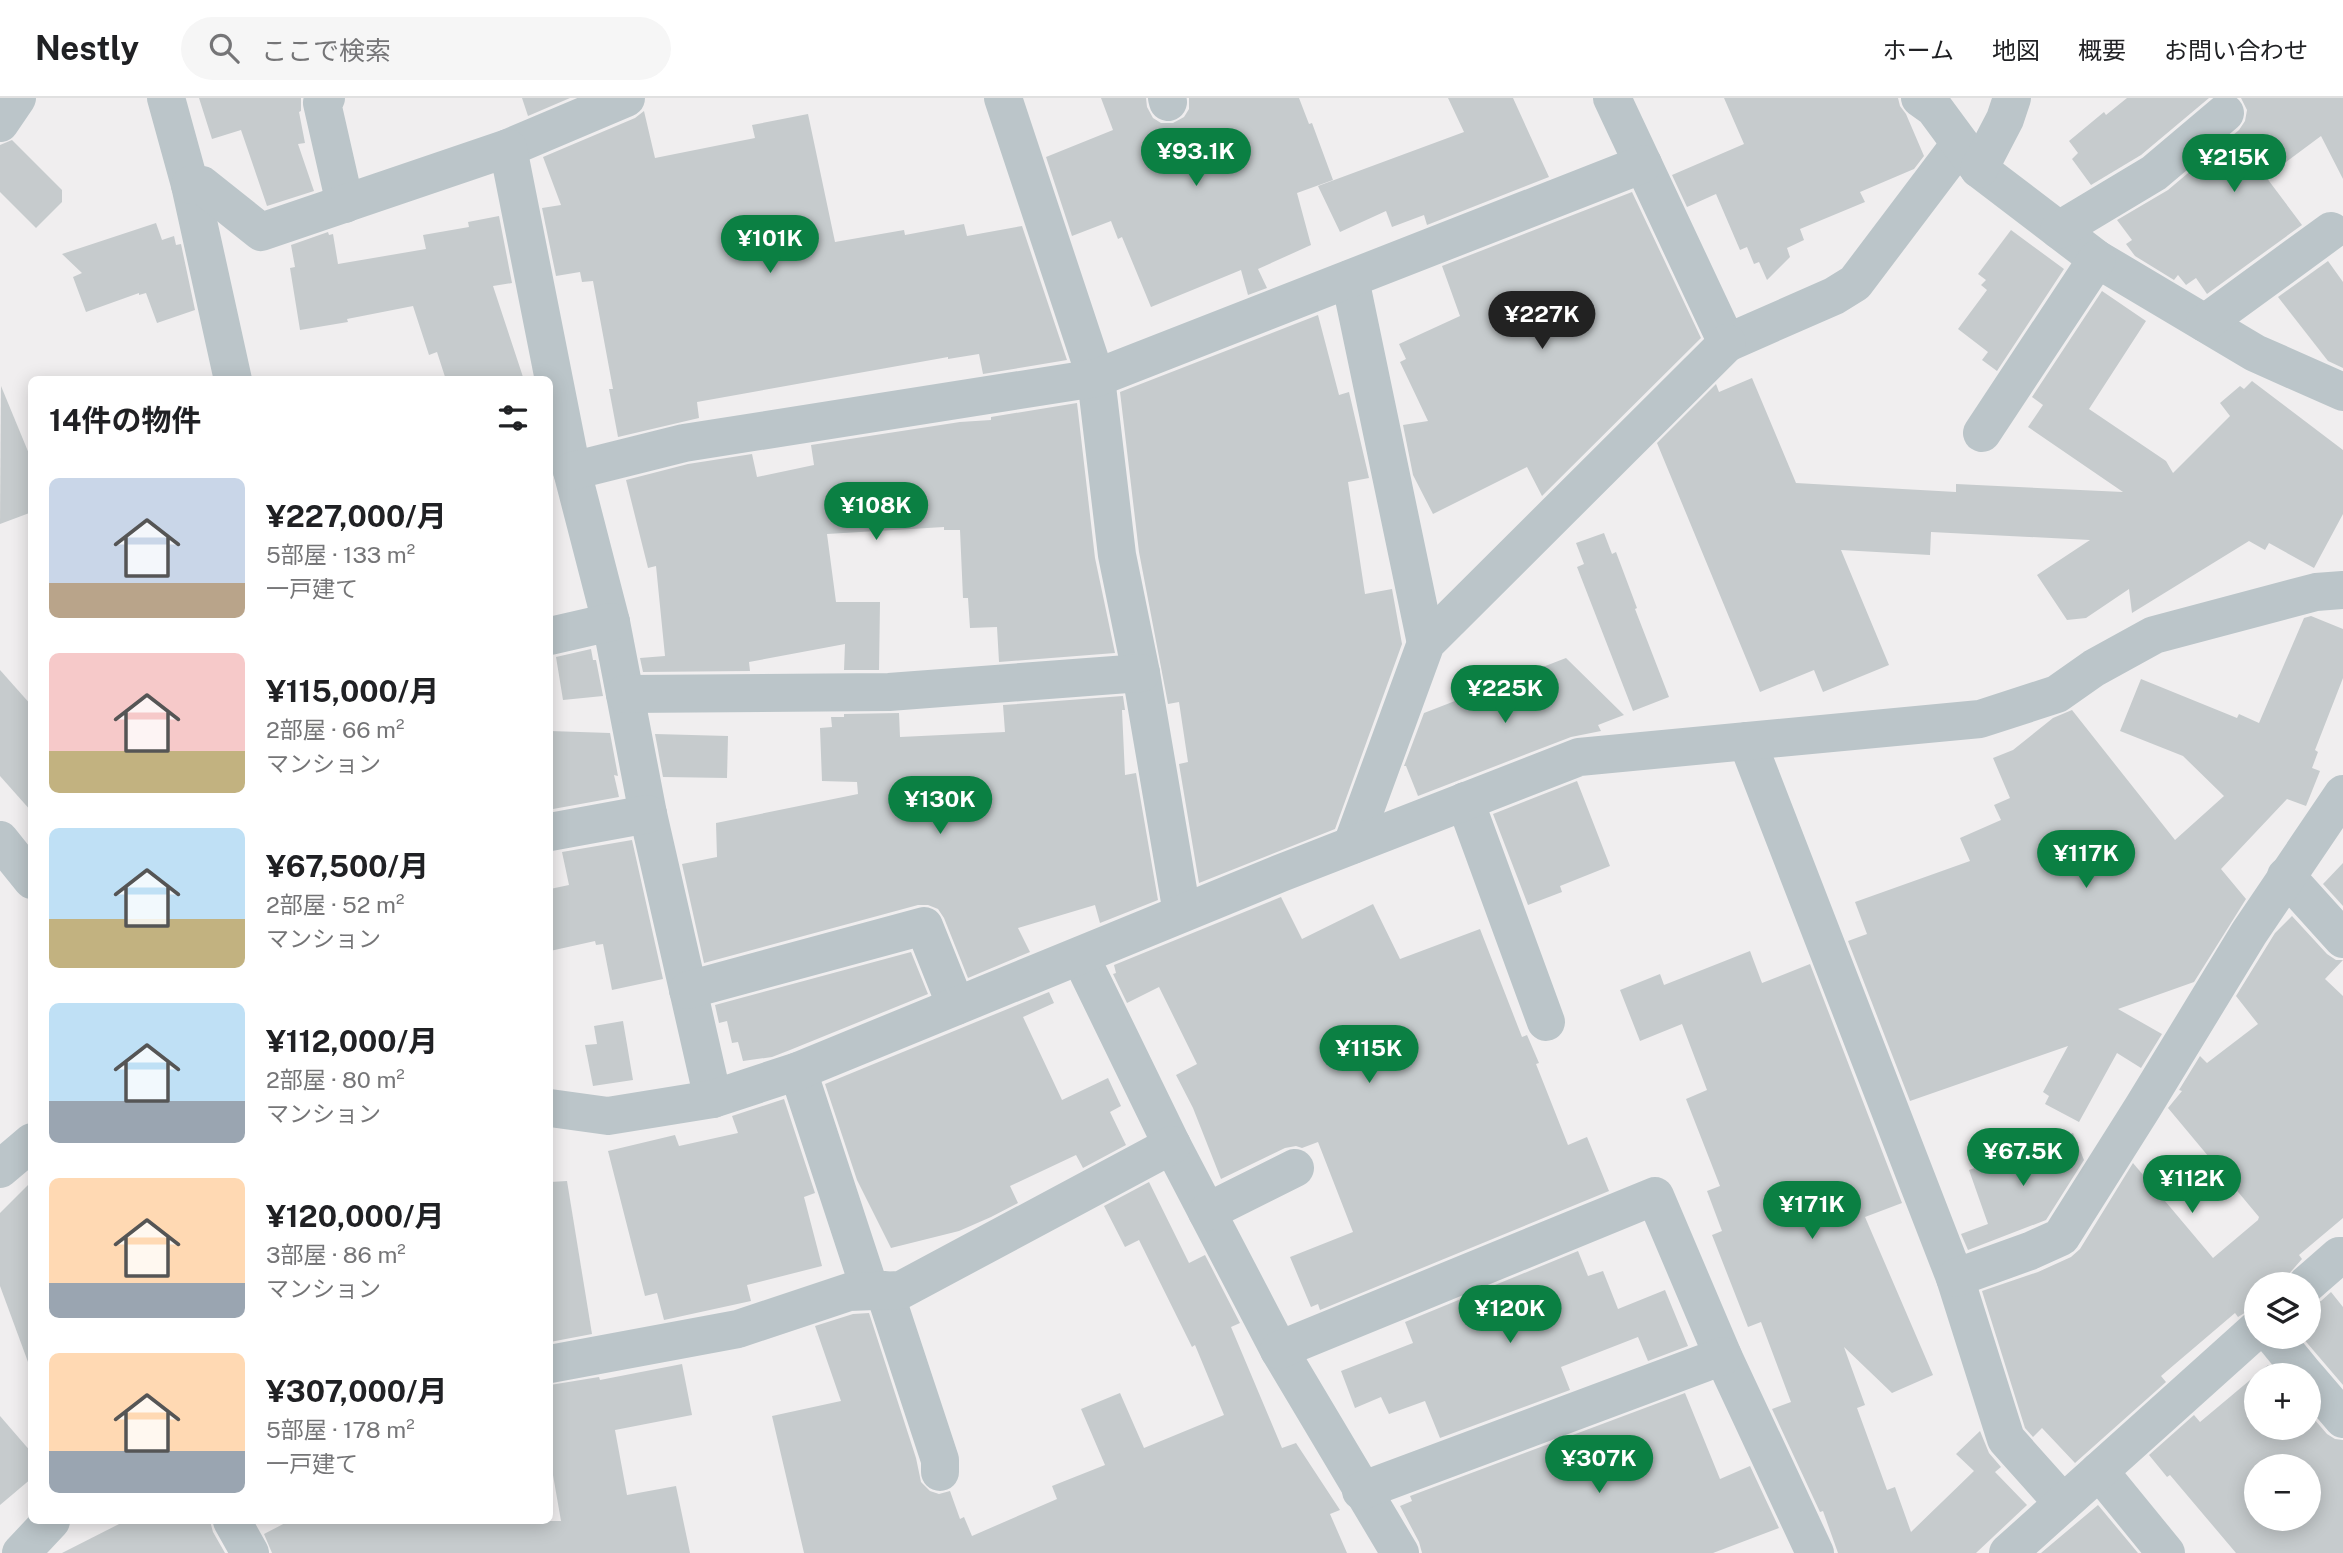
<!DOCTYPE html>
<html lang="ja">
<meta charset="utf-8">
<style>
body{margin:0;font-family:"Public Sans","Noto Sans JP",sans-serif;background:#f6f6f6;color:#202124;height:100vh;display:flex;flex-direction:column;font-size:26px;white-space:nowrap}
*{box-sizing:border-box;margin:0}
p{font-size:23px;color:#757577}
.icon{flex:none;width:38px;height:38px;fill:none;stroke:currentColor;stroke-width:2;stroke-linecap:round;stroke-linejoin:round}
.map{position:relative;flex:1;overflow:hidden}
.sheet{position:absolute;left:28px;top:278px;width:525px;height:1148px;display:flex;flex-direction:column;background:#fff;border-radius:10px;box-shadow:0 4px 18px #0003}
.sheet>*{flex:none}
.buttons{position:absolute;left:2244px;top:1174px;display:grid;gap:14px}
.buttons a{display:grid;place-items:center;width:77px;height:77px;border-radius:50%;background:#fff;box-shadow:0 4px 18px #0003;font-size:35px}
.price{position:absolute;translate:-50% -60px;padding:0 16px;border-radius:24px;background:#0b8043;color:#fff;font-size:23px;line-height:46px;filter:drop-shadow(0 2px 4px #0008)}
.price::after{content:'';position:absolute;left:50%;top:42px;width:21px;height:16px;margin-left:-10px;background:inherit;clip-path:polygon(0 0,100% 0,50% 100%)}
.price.on{background:#222;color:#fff}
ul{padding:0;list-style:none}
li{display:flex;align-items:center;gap:21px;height:175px;padding:0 21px}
li span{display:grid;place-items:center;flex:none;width:196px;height:140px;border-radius:10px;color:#555}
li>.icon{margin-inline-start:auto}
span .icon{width:84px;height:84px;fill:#fffc;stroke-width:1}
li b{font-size:30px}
h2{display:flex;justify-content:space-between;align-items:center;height:84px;padding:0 21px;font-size:30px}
header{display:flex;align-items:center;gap:42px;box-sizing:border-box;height:98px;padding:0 35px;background:#fff;border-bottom:2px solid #e0e0e0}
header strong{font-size:33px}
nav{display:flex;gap:38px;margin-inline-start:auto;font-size:24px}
.search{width:490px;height:63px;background:#f6f6f6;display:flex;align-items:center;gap:18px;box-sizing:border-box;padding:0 24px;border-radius:38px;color:#757577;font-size:26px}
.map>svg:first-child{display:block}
.building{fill:#c6cbcd;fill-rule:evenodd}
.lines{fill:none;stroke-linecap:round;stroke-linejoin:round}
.minor{stroke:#bbc5c9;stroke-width:38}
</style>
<header>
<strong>Nestly</strong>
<div class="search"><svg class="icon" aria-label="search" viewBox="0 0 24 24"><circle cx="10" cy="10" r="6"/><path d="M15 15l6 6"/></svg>ここで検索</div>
<nav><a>ホーム</a><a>地図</a><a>概要</a><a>お問い合わせ</a></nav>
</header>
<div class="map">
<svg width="2343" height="1455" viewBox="0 0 2343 1455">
<rect width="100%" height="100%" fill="#f0eeef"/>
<g class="building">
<polygon points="199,0 301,0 301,13 299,14 305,45 298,46 314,93 267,108 241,32 212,41"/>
<polygon points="522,0 570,0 528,18"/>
<polygon points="1101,0 1146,0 1147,9 1153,20 1161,25 1173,25 1184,19 1189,11 1189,0 1299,0 1309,26 1312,25 1333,82 1297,95 1311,147 1258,171 1267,190 1248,197 1241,172 1151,209 1122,139 1118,141 1111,123 1072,138 1046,59 1113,32"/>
<polygon points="1448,0 1513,0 1549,79 1427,127 1424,117 1392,129 1386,113 1340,134 1318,88 1464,34"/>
<polygon points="1724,0 1898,0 1900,8 1906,16 1924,58 1914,71 1860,94 1865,104 1800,131 1804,142 1787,150 1790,159 1767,182 1759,164 1754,166 1747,149 1740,152 1716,96 1687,109 1672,77 1744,46"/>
<polygon points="2127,0 2209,0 2141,57 2091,87 2072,61 2078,55 2069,43 2104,14 2106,17"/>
<polygon points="2241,0 2343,0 2343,81 2321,38 2266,79 2302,127 2207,196 2196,180 2186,187 2178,177 2174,182 2135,158 2126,146 2132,142 2117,122 2168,92 2239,32 2245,23 2247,12"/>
<polygon points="644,13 655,60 755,40 752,27 808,16 835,144 904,132 905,137 964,126 967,138 1022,128 1067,262 983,276 979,256 948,261 948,259 697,304 699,320 618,339 609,291 613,291 593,183 582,184 580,174 556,178 542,110 561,107 543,59 635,20"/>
<polygon points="12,42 62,92 62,104 36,130 0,94 0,47"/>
<polygon points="1632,94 1701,240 1542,398 1527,369 1433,416 1413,377 1403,327 1428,323 1400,264 1406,261 1399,246 1460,218 1442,168"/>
<polygon points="499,118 512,185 493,188 524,282 446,282 437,254 429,257 413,208 347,221 348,224 300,232 290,170 295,169 291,147 328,134 329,137 333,136 338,166 426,151 423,137 469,129 468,124"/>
<polygon points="156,125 162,142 174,138 176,147 181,146 195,212 157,225 146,195 139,197 139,195 86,214 73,179 82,175 62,156"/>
<polygon points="2011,132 2064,171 1997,273 1982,262 1988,254 1958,231 1987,192 1981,187 1986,182 1978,176"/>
<polygon points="2328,163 2343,184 2343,270 2328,263 2278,199"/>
<polygon points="2102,193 2146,223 2089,311 2166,363 2173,375 2230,318 2220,305 2240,288 2244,291 2252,283 2343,352 2343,416 2314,470 2269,445 2265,452 2249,443 2132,515 2129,491 2086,520 2067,522 2037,477 2090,442 1931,434 1930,457 1841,452 1889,567 1823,594 1814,572 1760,594 1657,345 1716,286 1719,294 1752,280 1796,385 1956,394 1956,386 2123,394 2028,329 2043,307 2032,299"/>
<polygon points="1318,217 1339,297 1349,294 1369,380 1348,384 1365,496 1392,491 1402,546 1335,731 1199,785 1179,666 1188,664 1179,604 1168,606 1139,454 1120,294"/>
<polygon points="1,288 32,363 32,414 0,426"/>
<polygon points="1077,305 1095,460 1115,555 999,564 997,529 970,530 968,500 963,500 960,432 944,432 944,429 827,436 836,504 880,504 879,572 844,572 845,546 749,564 750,573 643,574 640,560 665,558 656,468 648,470 626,382 688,366 752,356 757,379 814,367 811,347 960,324 991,322 991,319"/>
<polygon points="1604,435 1612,456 1616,454 1637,510 1635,511 1669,599 1633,613 1577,469 1584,466 1576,445"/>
<polygon points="2311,518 2343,531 2343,580 2315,652 2318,654 2312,670 2320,673 2306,708 2287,701 2221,771 2246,801 2194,884 2118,911 2162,936 2141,970 2117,955 2079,1024 2045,1006 2049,998 2043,994 2068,948 1910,1003 1848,843 1867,836 1855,804 1970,763 1960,740 2001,722 1994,707 2010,700 1993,660 2013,652 2053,620 2072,612 2175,742 2224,698 2183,658 2120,633 2141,581 2237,620 2239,616 2259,625 2304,520"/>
<polygon points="591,551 593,562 596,562 603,598 563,602 556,559"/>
<polygon points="1566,560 1624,617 1598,627 1601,633 1571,639 1418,698 1406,668 1404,668 1424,615"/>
<polygon points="0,572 32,608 32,714 0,678"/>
<polygon points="1123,598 1125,612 1122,612 1125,677 1136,675 1158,802 1100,825 1095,807 1018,830 1030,854 968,880 944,820 938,811 928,807 918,807 704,865 682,766 717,759 716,725 858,696 857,684 822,683 820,630 832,629 831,619 844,619 844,616 899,615 900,639 1005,634 1003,607"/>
<polygon points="550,633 610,635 618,678 614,677 619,699 553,711 550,695"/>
<polygon points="655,636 728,638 727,680 663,679"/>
<polygon points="1577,683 1610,768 1560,788 1562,794 1528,807 1493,716"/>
<polygon points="632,742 663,881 612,892 603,846 596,847 595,843 550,853 550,791 569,787 562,754"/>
<polygon points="2343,765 2343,808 2323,786"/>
<polygon points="1281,799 1302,841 1373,806 1400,861 1480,831 1522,939 1527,937 1539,965 1536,966 1568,1047 1587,1039 1609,1093 1320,1212 1318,1206 1311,1209 1290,1159 1353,1134 1318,1044 1302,1050 1296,1048 1285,1050 1221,1081 1193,1010 1176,977 1197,966 1159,889 1127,905 1113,876 1116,875 1114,867"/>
<polygon points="2292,818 2327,856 2336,862 2343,862 2325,881 2343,898 2343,1120 2299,1157 2302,1161 2287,1178 2286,1186 2256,1186 2256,1211 2251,1211 2238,1219 2235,1215 2161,1278 2166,1284 2075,1365 2042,1330 2033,1339 2025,1330 1982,1193 2038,1174 2071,1159 2080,1151 2133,1065 2213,1160 2258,1122 2259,1119 2168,1010 2182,993 2179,992 2200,958 2207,965 2258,926 2236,898 2275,835"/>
<polygon points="1750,853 1762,885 1810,866 1902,1105 1865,1119 1933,1277 1892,1295 1844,1249 1865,1307 1857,1310 1887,1392 1895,1389 1911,1434 1974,1373 1956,1356 1980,1333 1989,1355 2001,1369 1995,1374 2027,1407 1976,1455 1838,1455 1823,1413 1820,1414 1772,1311 1791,1304 1761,1224 1748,1229 1712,1137 1722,1133 1707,1093 1720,1088 1686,1001 1707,992 1682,926 1640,943 1620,892 1660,876 1664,887"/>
<polygon points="911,854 928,896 790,952 772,959 743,963 738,944 732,945 727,923 719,925 715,907"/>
<polygon points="1049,894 1054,905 1023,919 1062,1002 1108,980 1121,1008 1110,1014 1126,1047 1083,1070 1076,1057 1010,1088 1018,1105 991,1119 959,1133 891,1150 857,1082 825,986"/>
<polygon points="623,923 633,982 593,988 585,947 597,946 594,928"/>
<polygon points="784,1001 815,1095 804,1099 822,1168 747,1187 751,1203 664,1222 657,1195 645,1198 608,1053 675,1037 679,1048 738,1035 732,1018"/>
<polygon points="2073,1035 2084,1062 2046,1122 1968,1152 1961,1136 1988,1126 1969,1072"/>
<polygon points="32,1083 32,1263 28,1264 0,1188 0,1115"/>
<polygon points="567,1083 592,1236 550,1244 550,1084"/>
<polygon points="1149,1084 1189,1165 1205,1157 1240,1225 1231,1229 1282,1350 1296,1345 1340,1412 1330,1416 1347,1455 804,1455 772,1318 841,1303 815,1228 853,1216 869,1215 916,1360 921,1384 930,1393 939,1396 950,1393 960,1421 964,1419 972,1438 1057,1401 1052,1388 1105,1367 1081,1311 1120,1295 1144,1350 1224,1317 1195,1247 1192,1249 1139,1142 1125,1149 1104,1108"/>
<polygon points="1578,1153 1588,1178 1603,1173 1618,1211 1665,1192 1688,1248 1648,1263 1638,1239 1561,1269 1570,1292 1440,1340 1425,1303 1389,1316 1381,1299 1355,1310 1341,1273 1413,1245 1405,1224"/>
<polygon points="2331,1194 2343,1209 2343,1287 2302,1239 2308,1239 2308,1207 2321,1203"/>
<polygon points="682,1266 692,1317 615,1332 627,1397 676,1388 690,1455 272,1455 264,1436 289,1423 561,1423 550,1360 550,1287 599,1279 600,1282"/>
<path d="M2268,1267L2277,1278H2256V1330H2308V1314L2327,1336L2335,1341L2343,1342V1455H2236L2170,1377L2167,1379L2149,1357L2194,1317L2200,1324ZM2256,1368H2308V1421H2256Z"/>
<polygon points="1685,1295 1720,1381 1750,1368 1779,1430 1713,1455 1422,1455 1419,1444 1400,1408 1412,1403 1410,1398"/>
<polygon points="0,1318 32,1355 32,1380 0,1407"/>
<polygon points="2098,1407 2138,1455 2041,1455"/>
<polygon points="125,1423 210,1423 213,1434 225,1455 62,1455"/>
</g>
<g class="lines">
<g class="minor">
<polyline points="166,0 190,87 233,282"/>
<polyline points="326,0 322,5 345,106"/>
<polyline points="1003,0 1096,280 1117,457 1141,575 1182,815"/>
<polyline points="1167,0 1168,4"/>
<polyline points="1612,0 1727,245 1834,198 1855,185 1960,46"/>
<polyline points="1920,0 1934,10 1979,71 2097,161 2255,255 2343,294"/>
<polyline points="0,25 17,0"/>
<polyline points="508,50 626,0"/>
<polyline points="1979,71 2005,21 2012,0"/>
<polyline points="190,87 202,87 261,134 508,50 572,373 611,524 648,716 713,1001"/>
<polyline points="2059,132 2154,75 2225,15"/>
<polyline points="1350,181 1426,545"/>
<polyline points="2205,225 2331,133"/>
<polyline points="1982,335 2097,161"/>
<polyline points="572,373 684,345 1096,280 1643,66"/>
<polyline points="550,538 611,524"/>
<polyline points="625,596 889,594 1141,575"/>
<polyline points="1747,643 1955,1180 2006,1341 2063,1405"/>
<polyline points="1465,703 1546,924"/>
<polyline points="550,734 648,716"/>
<polyline points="0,742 32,782"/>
<polyline points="1352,747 1426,545 1727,245"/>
<polyline points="2286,778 2343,841"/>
<polyline points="1080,858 1172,1047 1279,1252 1400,1455"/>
<polyline points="688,892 924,828 956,908"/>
<polyline points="798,973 870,1192"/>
<polyline points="550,1010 608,1018 713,1001 798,973 1281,775 1579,659 1980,621 2057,596 2094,570 2154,537 2316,494 2343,492"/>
<polyline points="0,1071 32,1044"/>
<polyline points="1207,1114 1295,1070"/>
<polyline points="1955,1180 2030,1153 2061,1139 2143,1009 2249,835 2343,696"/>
<polyline points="2307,1186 2339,1158 2343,1158"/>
<polyline points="884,1192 940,1362 940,1374"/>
<polyline points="2274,1239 2306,1278"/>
<polyline points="1279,1252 1655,1098 1723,1258 1815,1455"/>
<polyline points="550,1266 738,1231 849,1194 901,1192 1172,1047"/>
<polyline points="2308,1280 2343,1321"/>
<polyline points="2099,1373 2166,1455"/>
<polyline points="1361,1393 1723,1258"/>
<polyline points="232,1423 250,1455"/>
<polyline points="21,1455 51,1423"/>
<polyline points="2008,1455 2256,1232"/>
</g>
</g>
</svg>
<div class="buttons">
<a><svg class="icon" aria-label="layers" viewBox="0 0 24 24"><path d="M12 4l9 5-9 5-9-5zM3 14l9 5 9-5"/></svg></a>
<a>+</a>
<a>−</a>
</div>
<b class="price" style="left:1196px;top:90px">¥93.1K</b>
<b class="price" style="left:2234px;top:96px">¥215K</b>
<b class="price" style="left:770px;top:177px">¥101K</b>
<b class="price on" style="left:1542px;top:253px">¥227K</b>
<b class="price" style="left:876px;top:444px">¥108K</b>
<b class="price" style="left:1505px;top:627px">¥225K</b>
<b class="price" style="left:940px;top:738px">¥130K</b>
<b class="price" style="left:2086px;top:792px">¥117K</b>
<b class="price" style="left:1369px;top:987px">¥115K</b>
<b class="price" style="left:2023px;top:1090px">¥67.5K</b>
<b class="price" style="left:2192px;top:1117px">¥112K</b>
<b class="price" style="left:1812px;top:1143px">¥171K</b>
<b class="price" style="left:1510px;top:1247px">¥120K</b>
<b class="price" style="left:1599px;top:1397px">¥307K</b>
<section class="sheet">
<h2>14件の物件<svg class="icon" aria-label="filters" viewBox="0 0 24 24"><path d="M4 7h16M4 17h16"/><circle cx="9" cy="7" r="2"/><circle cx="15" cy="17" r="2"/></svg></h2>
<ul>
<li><span style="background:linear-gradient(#c9d6e8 75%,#b9a48a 0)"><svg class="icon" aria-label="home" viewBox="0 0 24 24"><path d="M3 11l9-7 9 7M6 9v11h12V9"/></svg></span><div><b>¥227,000/月</b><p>5部屋 · 133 m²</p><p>一戸建て</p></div></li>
<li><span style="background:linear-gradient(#f6c9c9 70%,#c2b280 0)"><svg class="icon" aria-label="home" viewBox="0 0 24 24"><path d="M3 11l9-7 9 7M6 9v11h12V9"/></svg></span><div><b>¥115,000/月</b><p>2部屋 · 66 m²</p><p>マンション</p></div></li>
<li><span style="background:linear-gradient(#bfe0f5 65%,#c2b280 0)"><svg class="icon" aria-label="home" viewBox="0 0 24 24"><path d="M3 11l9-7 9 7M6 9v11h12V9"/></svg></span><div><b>¥67,500/月</b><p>2部屋 · 52 m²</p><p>マンション</p></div></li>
<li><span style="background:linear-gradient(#bfe0f5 70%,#9aa5b1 0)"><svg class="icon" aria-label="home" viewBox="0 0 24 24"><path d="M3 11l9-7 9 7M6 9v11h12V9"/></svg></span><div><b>¥112,000/月</b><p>2部屋 · 80 m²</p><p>マンション</p></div></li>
<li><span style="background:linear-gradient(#ffd9b3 75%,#9aa5b1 0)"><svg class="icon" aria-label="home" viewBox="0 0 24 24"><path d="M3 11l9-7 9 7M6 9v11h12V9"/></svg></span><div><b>¥120,000/月</b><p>3部屋 · 86 m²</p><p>マンション</p></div></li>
<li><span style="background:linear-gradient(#ffd9b3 70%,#9aa5b1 0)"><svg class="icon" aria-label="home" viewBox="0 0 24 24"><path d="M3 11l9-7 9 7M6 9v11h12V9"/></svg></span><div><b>¥307,000/月</b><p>5部屋 · 178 m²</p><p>一戸建て</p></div></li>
</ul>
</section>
</div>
